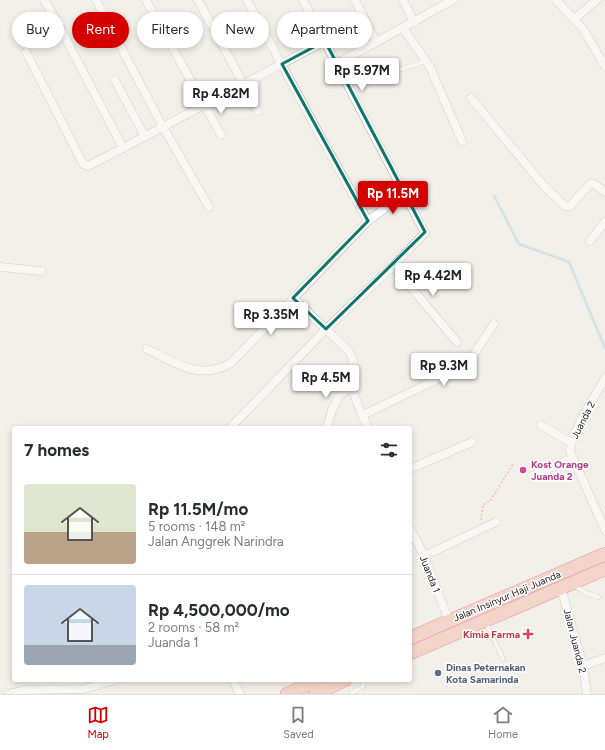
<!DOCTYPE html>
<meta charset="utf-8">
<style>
body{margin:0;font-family:Figtree,sans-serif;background:#f7f7f7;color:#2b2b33;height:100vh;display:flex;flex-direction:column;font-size:15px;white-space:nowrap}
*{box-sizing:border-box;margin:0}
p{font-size:13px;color:#7c7c81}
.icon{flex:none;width:22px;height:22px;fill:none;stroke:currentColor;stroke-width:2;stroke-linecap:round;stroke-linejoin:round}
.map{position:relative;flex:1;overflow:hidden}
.details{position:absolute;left:12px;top:426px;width:400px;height:256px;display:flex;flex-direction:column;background:#fff;border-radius:4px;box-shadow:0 2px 6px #0003}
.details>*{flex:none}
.guide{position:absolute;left:12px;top:12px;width:400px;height:36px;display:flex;gap:8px}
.price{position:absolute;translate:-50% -34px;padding:0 9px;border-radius:4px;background:#fff;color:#222;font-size:13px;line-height:26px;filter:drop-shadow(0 1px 2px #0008)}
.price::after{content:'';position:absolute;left:50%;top:24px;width:12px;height:9px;margin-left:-6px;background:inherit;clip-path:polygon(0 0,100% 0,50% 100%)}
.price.active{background:#d40000;color:#fff}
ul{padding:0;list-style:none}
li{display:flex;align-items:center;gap:12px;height:100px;padding:0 12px}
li+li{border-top:1px solid #e1e1e2}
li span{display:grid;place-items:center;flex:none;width:112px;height:80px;border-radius:4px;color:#555}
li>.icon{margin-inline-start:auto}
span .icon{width:48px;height:48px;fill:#fffc;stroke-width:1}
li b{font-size:17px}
h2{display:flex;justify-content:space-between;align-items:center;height:48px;padding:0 12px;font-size:17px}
.tag{padding:0 14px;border-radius:18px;background:#fff;box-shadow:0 2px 6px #0003;font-size:14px;line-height:36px}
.tag.active{background:#d40000;color:#fff}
.tab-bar{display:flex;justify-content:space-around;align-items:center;height:56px;border-top:1px solid #e1e1e2;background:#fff;font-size:11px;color:#7c7c81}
.tab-bar a{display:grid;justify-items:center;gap:2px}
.tab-bar .active{color:#d40000}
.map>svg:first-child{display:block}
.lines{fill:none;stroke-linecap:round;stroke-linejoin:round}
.stream{stroke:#aad3df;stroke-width:2.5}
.service-casing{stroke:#a9a9a9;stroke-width:5}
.minor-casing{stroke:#a9a9a9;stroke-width:9}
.trunk-casing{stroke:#dc2a67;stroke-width:14}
.path{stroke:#fa8072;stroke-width:1.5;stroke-dasharray:2 2;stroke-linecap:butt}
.service{stroke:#fff;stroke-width:4}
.minor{stroke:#fff;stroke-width:8}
.trunk{stroke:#f2b4a3;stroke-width:13}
.marked{fill:none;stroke:#0f766e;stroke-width:3;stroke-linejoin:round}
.hotel-dot{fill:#d1479c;stroke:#fff;stroke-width:1.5}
.health-dot{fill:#e0444e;stroke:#fff;stroke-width:1.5}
.service-dot{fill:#5c6f8a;stroke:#fff;stroke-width:1.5}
.labels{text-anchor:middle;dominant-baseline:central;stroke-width:3;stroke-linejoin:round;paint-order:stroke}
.street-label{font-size:10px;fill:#222;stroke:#fff}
.hotel-label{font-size:10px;font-weight:bold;fill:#b23c85;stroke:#fff;text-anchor:start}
.health-label{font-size:10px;font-weight:bold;fill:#be3a42;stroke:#fff;text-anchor:end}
.service-label{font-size:10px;font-weight:bold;fill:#4e5e75;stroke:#fff;text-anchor:start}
</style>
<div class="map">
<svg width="605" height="694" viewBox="0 0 605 694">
<rect width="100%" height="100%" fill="#f2efe9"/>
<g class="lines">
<polyline class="stream" points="494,196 519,244 569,262 605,348"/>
<g class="service-casing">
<g id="service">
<polyline points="399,70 426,61"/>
<polyline points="575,586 586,593 598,597"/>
<polyline points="486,623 503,659"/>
<polyline points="351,694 363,686 364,680"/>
</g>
</g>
<g class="minor-casing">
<g id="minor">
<polyline points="44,0 54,16 123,148"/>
<polyline points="96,0 163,127 209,207"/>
<polyline points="146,0 221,135"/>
<polyline points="198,0 258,111"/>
<polyline points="247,0 324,143 368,221"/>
<polyline points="355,0 376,42"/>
<polyline points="403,0 414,22"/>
<polyline points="556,0 583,29 605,66"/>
<polyline points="574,19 597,0"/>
<polyline points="403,28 430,67 462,141"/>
<polyline points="26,52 83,164 88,166 123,148 325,41"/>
<polyline points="336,64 453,0"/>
<polyline points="115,80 145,137"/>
<polyline points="471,98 544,186 565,206 570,206 590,184 594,184 605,192"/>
<polyline points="590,241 605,222"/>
<polyline points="393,266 457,342"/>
<polyline points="0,267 41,271"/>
<path d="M293,298L349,351C358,365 350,376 353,390C356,403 363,416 368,428"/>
<path d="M147,349C176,363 199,381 231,363L368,221L405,193"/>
<path d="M605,378C595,397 571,431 570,451L605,530"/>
<polyline points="363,415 446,375 466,362 474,354 494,324"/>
<polyline points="541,425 571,443"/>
<polyline points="230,428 326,329 393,266 425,233 303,0"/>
<polyline points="327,428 332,410 340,395 353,386"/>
<polyline points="410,469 472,442"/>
<polyline points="532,476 572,458"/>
<polyline points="410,528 424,556 449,621"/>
<polyline points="424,556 496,522"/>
<polyline points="561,588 583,666 587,694"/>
<polyline points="583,666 605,658"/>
<polyline points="233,680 240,694"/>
<polyline points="9,694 26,690 84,689 115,680"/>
</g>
</g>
<g class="trunk-casing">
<g id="trunk">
<polyline points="410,638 605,554"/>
<polyline points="410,653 605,569"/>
<polyline points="287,694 317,680"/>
<polyline points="315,694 345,680"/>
</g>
</g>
<polyline class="path" points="481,520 483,505 491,500 513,464"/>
<use href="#service" class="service"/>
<use href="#minor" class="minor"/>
<use href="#trunk" class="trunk"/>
</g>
<path d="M0 0H605V694H0ZM325,41L425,232L326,329L293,298L368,221L282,64Z" fill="#f2efe9" fill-opacity=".55" fill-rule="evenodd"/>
<path class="marked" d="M325,41L425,232L326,329L293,298L368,221L282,64Z"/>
<circle class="hotel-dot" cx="523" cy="470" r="4"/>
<path class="health-dot" d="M526 628h4v4h4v4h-4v4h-4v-4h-4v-4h4z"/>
<circle class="service-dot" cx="438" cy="673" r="4"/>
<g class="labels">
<g class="street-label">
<text transform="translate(583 420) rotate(-63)">Juanda 2</text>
<text transform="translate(430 574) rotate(68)">Juanda 1</text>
<text transform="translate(507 596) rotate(-23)">Jalan Insinyur Haji Juanda</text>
<text transform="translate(575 641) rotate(76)">Jalan Juanda 2</text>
</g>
<g class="hotel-label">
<text x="531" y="464">Kost Orange<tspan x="531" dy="12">Juanda 2</tspan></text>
</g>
<g class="health-label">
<text x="520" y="634">Kimia Farma</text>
</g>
<g class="service-label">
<text x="446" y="667">Dinas Peternakan<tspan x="446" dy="12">Kota Samarinda</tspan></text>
</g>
</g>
</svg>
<b class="price" style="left:362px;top:92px">Rp 5.97M</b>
<b class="price" style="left:221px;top:115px">Rp 4.82M</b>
<b class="price active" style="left:393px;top:215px">Rp 11.5M</b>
<b class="price" style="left:433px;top:297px">Rp 4.42M</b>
<b class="price" style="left:271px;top:336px">Rp 3.35M</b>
<b class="price" style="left:444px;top:387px">Rp 9.3M</b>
<b class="price" style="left:326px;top:399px">Rp 4.5M</b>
<div class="guide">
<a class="tag">Buy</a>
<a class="tag active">Rent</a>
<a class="tag">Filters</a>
<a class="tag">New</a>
<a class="tag">Apartment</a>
</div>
<section class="details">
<h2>7 homes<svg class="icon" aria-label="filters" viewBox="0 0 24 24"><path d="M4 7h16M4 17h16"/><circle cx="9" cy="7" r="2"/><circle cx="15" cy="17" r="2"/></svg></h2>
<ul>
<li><span style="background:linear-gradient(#dfe7d0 60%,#b9a48a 0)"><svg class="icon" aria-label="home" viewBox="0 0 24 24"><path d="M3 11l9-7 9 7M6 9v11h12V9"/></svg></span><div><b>Rp 11.5M/mo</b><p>5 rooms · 148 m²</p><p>Jalan Anggrek Narindra</p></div></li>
<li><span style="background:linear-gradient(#c9d6e8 75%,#9aa5b1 0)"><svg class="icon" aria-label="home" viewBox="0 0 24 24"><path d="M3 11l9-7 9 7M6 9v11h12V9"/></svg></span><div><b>Rp 4,500,000/mo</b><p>2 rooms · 58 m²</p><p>Juanda 1</p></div></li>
</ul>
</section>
</div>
<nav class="tab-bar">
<a class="active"><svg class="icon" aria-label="map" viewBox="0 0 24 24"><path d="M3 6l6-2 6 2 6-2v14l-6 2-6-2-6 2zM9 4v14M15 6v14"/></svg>Map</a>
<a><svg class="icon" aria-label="saved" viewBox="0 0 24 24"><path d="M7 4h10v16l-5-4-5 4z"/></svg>Saved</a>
<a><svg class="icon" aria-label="home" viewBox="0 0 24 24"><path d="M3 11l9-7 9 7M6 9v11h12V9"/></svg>Home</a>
</nav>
